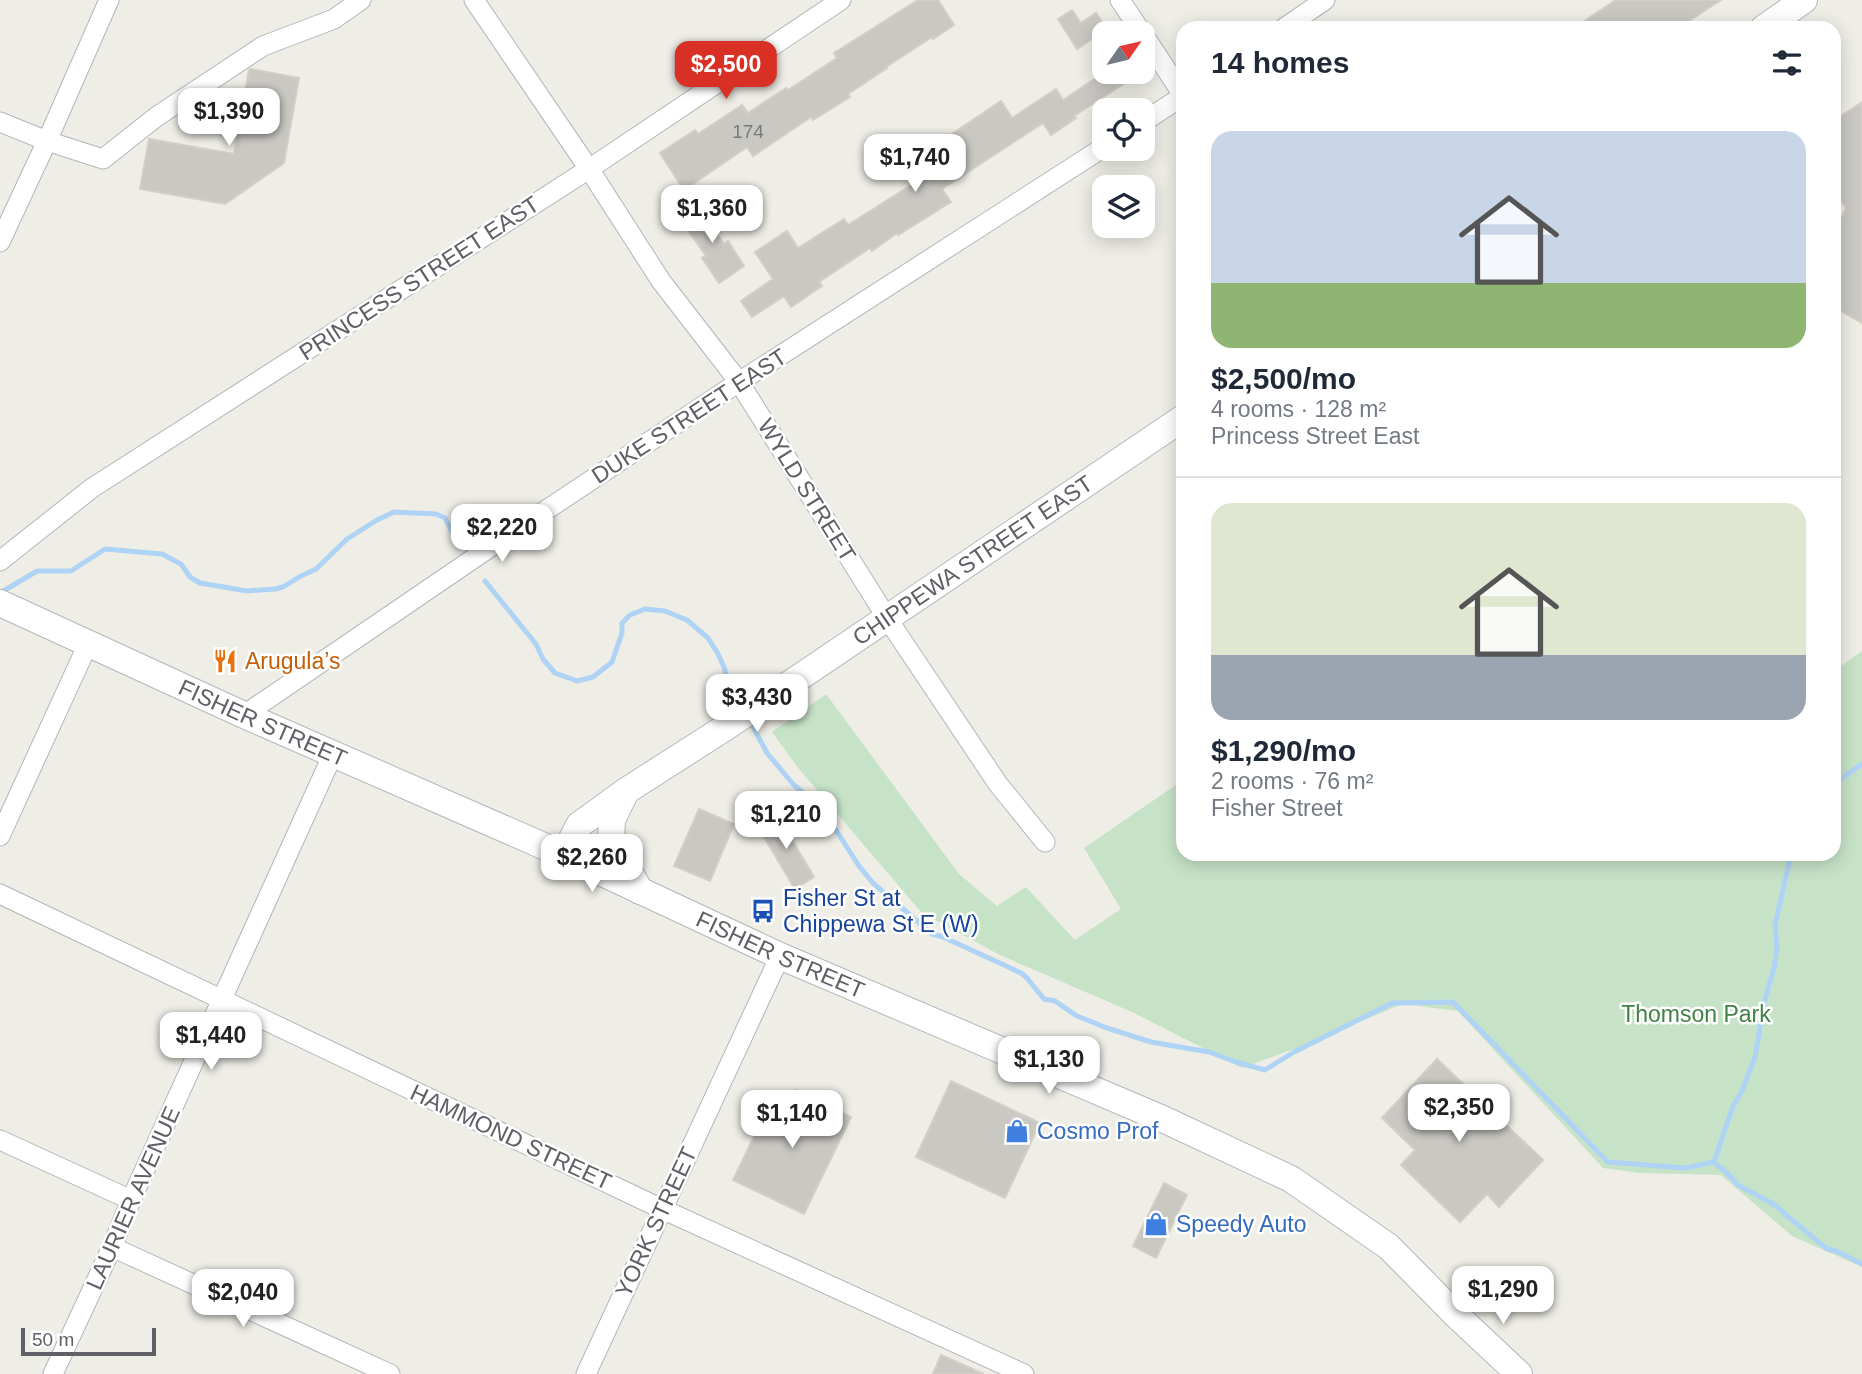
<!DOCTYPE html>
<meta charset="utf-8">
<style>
body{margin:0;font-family:Helvetica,sans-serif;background:#f6f6f7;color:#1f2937;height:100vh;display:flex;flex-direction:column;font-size:26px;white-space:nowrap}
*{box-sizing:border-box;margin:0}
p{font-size:23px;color:#747a83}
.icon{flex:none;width:38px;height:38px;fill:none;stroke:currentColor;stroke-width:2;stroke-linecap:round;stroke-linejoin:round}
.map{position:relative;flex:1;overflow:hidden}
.drawer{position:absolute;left:1176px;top:21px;width:665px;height:840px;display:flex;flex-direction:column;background:#fff;border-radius:21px;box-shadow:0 4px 18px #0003}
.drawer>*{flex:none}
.needle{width:46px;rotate:56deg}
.fabs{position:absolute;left:1092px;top:21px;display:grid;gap:14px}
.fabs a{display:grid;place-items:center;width:63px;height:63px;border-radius:14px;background:#fff;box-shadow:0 4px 18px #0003;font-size:35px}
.scale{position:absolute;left:21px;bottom:18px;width:135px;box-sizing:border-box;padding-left:7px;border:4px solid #5e6065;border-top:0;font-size:19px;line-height:24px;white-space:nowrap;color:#5e6065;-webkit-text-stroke:5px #fff;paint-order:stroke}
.price{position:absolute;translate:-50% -60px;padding:0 16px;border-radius:14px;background:#fff;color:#222;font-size:23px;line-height:46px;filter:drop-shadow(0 2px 4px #0008)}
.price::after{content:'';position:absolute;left:50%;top:42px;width:21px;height:16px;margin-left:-10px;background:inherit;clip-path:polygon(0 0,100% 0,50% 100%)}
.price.active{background:#d93025;color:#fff}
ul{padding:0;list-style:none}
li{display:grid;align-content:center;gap:14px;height:371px;padding:0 35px}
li+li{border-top:2px solid #e0e1e3}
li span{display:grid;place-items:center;height:217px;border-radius:21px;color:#555}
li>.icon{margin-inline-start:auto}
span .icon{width:126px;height:126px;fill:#fffc;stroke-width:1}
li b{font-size:30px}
h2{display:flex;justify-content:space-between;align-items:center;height:84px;padding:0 35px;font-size:30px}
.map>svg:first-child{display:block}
.green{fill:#c6e3c7}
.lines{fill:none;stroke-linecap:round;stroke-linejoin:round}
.stream{stroke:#afd3f5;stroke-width:5}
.building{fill:#cac8c3;stroke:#d2cfc5;stroke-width:2}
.street-casing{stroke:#b3b5b9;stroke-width:21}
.secondary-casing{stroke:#b5b7bc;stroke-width:28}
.street{stroke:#fff;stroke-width:19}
.secondary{stroke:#fff;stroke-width:26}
.labels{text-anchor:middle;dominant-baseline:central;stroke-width:5;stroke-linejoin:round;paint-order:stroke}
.number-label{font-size:19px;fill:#797a7c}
.street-label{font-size:23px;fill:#5e6065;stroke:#fff}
.food-label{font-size:23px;fill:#c56008;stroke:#fff;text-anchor:start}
.transit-label{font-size:23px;fill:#164399;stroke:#fff;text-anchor:start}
.park-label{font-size:23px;fill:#408146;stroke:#fff}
.shop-label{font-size:23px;fill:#366cbe;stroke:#fff;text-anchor:start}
</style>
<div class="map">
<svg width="1862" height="1374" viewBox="0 0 1862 1374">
<rect width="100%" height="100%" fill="#eeede6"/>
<polygon class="green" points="1862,651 1862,1267 1792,1236 1721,1175 1640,1173 1603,1168 1458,1011 1402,1004 1305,1045 1242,1068 1132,1012 1000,955 922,913 799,769 772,732 826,694 959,874 997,906 1026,887 1075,940 1121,909 1084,848 1183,780 1183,854 1834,854 1834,671"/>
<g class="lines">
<g class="stream">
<polyline points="485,581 536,644 543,659 555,673 577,681 593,677 612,662 622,633 622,623 630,615 645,609 665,611 687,620 708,638 717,652 724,667 728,683 741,706"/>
<polyline points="0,593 37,571 71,571 105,549 162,554 181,564 190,577 200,583 247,591 275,589 283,587 299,577 316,569 347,539 377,520 394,512 436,514 445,518 458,544"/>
<polyline points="750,721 767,753 793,784 823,810 859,866 873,883 932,934 943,937 1021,973 1027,978 1044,999 1055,1001 1077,1016 1107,1028 1151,1042 1209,1052 1236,1062 1265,1070 1294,1052 1392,1003 1453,1002 1608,1162 1685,1168 1714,1162 1733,1106 1742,1091 1755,1057 1765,999 1774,968 1777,947 1775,925 1791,854"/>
<polyline points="1834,784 1862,764"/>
<polyline points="1714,1162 1727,1173 1738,1185 1773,1204 1827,1249 1834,1250 1862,1264"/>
</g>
</g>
<g class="building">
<polygon points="918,0 938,0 954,25 933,39 932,37 886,67 887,68 848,94 850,97 813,120 811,117 753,156 747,147 684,190 660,153 695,130 698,134 742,105 748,113 786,88 788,90 837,58 834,53"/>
<polygon points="1616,0 1721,0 1678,28 1574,28"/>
<polygon points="1072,10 1081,23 1096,13 1107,29 1077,49 1058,19"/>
<polygon points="251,69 299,78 284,163 225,204 140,189 149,139 234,154 249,70"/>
<polygon points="1105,72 1142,72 1074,116 1076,118 1051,135 1043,123 942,189 951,202 898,235 897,233 872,251 870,248 819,282 822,286 791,307 784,296 752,317 741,301 773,279 755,252 787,231 798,248 844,219 848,225 935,170 924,153 1001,101 1012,118 1056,89 1063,100"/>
<polygon points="1862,102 1862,323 1834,307 1834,277 1840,268 1834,247 1834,233 1846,208 1834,190 1834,121"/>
<polygon points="696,205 724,244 728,241 744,266 719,283 702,258 706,256 679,217"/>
<polygon points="699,809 734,824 710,881 674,866"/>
<polygon points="776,813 814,877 795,889 757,825"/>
<polygon points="1437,1059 1543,1160 1499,1207 1487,1194 1460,1222 1401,1165 1415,1150 1382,1118"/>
<polygon points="951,1081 1040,1123 1005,1198 916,1157"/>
<polygon points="795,1090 851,1117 804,1214 733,1180 771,1101"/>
<polygon points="1164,1183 1187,1195 1156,1258 1133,1246"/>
<polygon points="941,1355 984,1374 933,1374"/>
</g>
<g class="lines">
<g class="street-casing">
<g id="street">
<polyline points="474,0 589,169 661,281 739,382 887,618 998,784 1045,842"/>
<polyline points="1120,0 1142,33"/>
<polyline points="1284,28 1325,0"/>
<polyline points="1143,34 1183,95"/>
<polyline points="0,122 47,141 103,159 156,117 263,46 334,19 361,0"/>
<polyline points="1143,122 1183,96"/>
<polyline points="0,242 47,141 109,0"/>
<polyline points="0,561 92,488 589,169 841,0"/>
<polyline points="244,715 489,548 739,382 1104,147"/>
<polyline points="0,836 88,644"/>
<polyline points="0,894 662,1209 1024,1374"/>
<polyline points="0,1140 131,1200"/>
<polyline points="112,1247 390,1374"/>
<polyline points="53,1374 112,1247 131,1200 333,754"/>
<polyline points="586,1374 780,956"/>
</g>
</g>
<g class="secondary-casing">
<g id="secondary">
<polyline points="1764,28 1804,0"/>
<path id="s1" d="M0,603L244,715L564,855L780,956L1165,1120L1291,1179L1389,1247L1454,1313L1519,1374"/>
<polyline points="625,793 612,820 611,839 640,891"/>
<path id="s2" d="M564,855L579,825L626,791L726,727L1183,418"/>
</g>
</g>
<use href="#street" class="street"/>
<use href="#secondary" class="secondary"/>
</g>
<defs>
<g id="restaurant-bare" transform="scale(1.89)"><path d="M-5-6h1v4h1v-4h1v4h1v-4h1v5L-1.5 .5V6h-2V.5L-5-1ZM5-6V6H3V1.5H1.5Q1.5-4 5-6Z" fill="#e8710a" stroke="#fff" stroke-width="2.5" paint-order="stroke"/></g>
<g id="bus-bare" transform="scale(1.89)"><path d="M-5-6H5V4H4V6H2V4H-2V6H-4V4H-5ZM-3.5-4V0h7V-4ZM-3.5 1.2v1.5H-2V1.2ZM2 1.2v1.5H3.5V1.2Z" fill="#1a4fb4" stroke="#fff" stroke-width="2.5" paint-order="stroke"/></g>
<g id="shop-bare" transform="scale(1.89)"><path d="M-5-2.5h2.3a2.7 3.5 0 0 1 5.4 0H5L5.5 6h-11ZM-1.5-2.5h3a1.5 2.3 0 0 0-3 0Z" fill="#3f7fe0" stroke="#fff" stroke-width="2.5" paint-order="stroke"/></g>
</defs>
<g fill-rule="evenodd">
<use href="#restaurant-bare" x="225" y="661"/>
<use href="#bus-bare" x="763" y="911"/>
<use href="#shop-bare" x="1017" y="1131"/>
<use href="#shop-bare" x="1156" y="1224"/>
</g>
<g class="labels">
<g class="number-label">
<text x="748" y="131">174</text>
</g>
<g class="street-label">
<text transform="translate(419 278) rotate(-33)">PRINCESS STREET EAST</text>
<text transform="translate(689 416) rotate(-33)">DUKE STREET EAST</text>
<text transform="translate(807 490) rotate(58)">WYLD STREET</text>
<text stroke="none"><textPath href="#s2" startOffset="508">CHIPPEWA STREET EAST</textPath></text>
<text stroke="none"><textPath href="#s1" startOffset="289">FISHER STREET</textPath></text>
<text stroke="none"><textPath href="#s1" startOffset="856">FISHER STREET</textPath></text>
<text transform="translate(511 1137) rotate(25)">HAMMOND STREET</text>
<text transform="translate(133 1198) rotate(-66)">LAURIER AVENUE</text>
<text transform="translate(656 1222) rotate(-65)">YORK STREET</text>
</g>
<g class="food-label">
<text x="245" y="661">Arugula’s</text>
</g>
<g class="transit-label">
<text x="783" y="898">Fisher St at<tspan x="783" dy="26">Chippewa St E (W)</tspan></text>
</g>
<g class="park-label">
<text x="1696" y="1014">Thomson Park</text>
</g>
<g class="shop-label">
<text x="1037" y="1131">Cosmo Prof</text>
<text x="1176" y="1224">Speedy Auto</text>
</g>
</g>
</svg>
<div class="fabs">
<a><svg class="needle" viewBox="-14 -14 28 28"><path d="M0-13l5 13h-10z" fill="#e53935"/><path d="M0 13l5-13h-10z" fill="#747a83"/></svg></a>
<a><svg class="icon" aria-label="locate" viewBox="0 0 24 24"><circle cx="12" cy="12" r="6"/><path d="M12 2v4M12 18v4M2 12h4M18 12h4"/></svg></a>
<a><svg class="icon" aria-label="layers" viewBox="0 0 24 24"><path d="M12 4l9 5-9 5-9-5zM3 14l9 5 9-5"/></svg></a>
</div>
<div class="scale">50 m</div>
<b class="price active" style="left:726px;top:101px">$2,500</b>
<b class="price" style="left:229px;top:148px">$1,390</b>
<b class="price" style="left:915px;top:194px">$1,740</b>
<b class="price" style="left:712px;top:245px">$1,360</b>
<b class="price" style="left:502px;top:564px">$2,220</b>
<b class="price" style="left:757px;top:734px">$3,430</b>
<b class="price" style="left:786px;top:851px">$1,210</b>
<b class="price" style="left:592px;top:894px">$2,260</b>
<b class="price" style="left:211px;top:1072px">$1,440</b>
<b class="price" style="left:1049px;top:1096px">$1,130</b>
<b class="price" style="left:1459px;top:1144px">$2,350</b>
<b class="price" style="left:792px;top:1150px">$1,140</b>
<b class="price" style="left:1503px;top:1326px">$1,290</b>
<b class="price" style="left:243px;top:1329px">$2,040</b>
<section class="drawer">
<h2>14 homes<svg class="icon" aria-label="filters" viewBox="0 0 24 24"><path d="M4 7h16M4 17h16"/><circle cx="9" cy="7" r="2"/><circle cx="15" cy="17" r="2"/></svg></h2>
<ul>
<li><span style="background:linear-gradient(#c9d6e8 70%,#8fb573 0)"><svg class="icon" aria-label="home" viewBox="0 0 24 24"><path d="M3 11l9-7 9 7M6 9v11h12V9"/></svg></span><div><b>$2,500/mo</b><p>4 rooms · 128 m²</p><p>Princess Street East</p></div></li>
<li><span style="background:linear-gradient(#dfe7d0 70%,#9aa5b1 0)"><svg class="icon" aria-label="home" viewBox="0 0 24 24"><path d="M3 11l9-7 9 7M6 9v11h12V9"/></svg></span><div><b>$1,290/mo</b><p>2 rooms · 76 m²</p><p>Fisher Street</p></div></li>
</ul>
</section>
</div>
